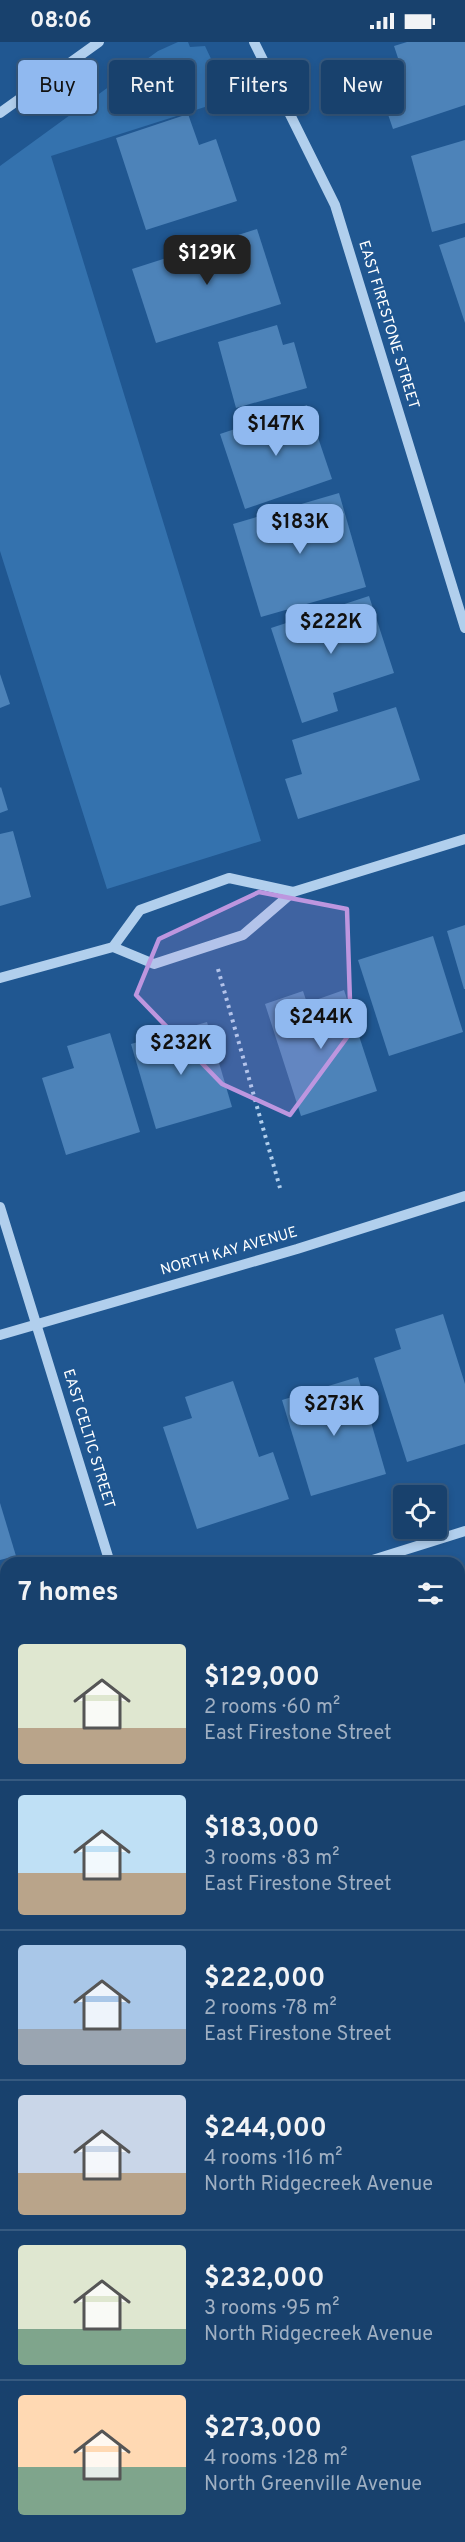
<!DOCTYPE html>
<meta charset="utf-8">
<style>
body{margin:0;font-family:Overpass,sans-serif;background:#214872;color:#f1f3f6;height:100vh;display:flex;flex-direction:column;font-size:22px;white-space:nowrap}
*{box-sizing:border-box;margin:0}
p{font-size:20px;color:#9fafc2}
.icon{flex:none;width:33px;height:33px;fill:none;stroke:currentColor;stroke-width:2;stroke-linecap:round;stroke-linejoin:round}
.map{position:relative;flex:1;overflow:hidden}
.drawer{position:absolute;left:0px;top:1515px;width:465px;height:986px;display:flex;flex-direction:column;background:#18416d;border-radius:18px 18px 0 0;box-shadow:0 3px 9px #0003,0 0 0 2px #365a80}
.drawer>*{flex:none}
.guide{position:absolute;left:18px;top:18px;width:429px;height:54px;display:flex;gap:12px}
.controls{position:absolute;left:393px;top:1443px;display:grid;gap:12px}
.controls a{display:grid;place-items:center;width:54px;height:54px;border-radius:6px;background:#18416d;box-shadow:0 3px 9px #0003,0 0 0 2px #365a80;font-size:30px}
.price{position:absolute;translate:-50% -51px;padding:0 14px;border-radius:12px;background:#90b9f0;color:#111;font-size:20px;line-height:39px;filter:drop-shadow(0 2px 3px #0008)}
.price::after{content:'';position:absolute;left:50%;top:36px;width:18px;height:14px;margin-left:-9px;background:inherit;clip-path:polygon(0 0,100% 0,50% 100%)}
.price.on{background:#222;color:#fff}
ul{padding:0;list-style:none}
li{display:flex;align-items:center;gap:18px;height:150px;padding:0 18px}
li+li{border-top:2px solid #365a80}
li span{display:grid;place-items:center;flex:none;width:168px;height:120px;border-radius:6px;color:#555}
li>.icon{margin-inline-start:auto}
span .icon{width:72px;height:72px;fill:#fffc;stroke-width:1}
li b{font-size:26px}
h2{display:flex;justify-content:space-between;align-items:center;height:72px;padding:0 18px;font-size:26px}
.pill{padding:0 21px;border-radius:6px;background:#18416d;box-shadow:0 3px 9px #0003,0 0 0 2px #365a80;font-size:21px;line-height:54px}
.pill.on{background:#90b9f0;color:#111}
.status{display:flex;justify-content:space-between;align-items:center;height:42px;padding:0 30px;background:#18416d;direction:ltr}
.status svg{height:16px;fill:currentColor}
.map>svg:first-child{display:block}
.green{fill:#3472ae}
.building{fill:#4d83b9}
.lines{fill:none;stroke-linecap:round;stroke-linejoin:round}
.path{stroke:#b1cfed;stroke-width:4;stroke-dasharray:3 4.5;stroke-linecap:butt}
.minor{stroke:#b1cfed;stroke-width:10}
.marked{fill:#bd96df;fill-opacity:0.2;stroke:#bd96df;stroke-width:4.5;stroke-linejoin:round}
.labels{text-anchor:middle;dominant-baseline:central;stroke-width:4.5;stroke-linejoin:round;paint-order:stroke}
.street-label{font-size:15px;fill:#fff;stroke:#205791}
</style>
<div class="status"><b>08:06</b><svg viewBox="0 0 49 12"><path d="M0 12V9h3v3zM5 12V6h3v6zM10 12V3h3v9zM15 12V0h3v12zM26 1h20v11H26zM47 4h2v5h-2z"/></svg></div>
<div class="map">
<svg width="465" height="2500" viewBox="0 0 465 2500">
<rect width="100%" height="100%" fill="#205791"/>
<polygon class="green" points="178,0 188,0 190,5 205,4 230,57 51,114 261,799 107,847 0,509 0,124 158,9"/>
<g class="building">
<polygon points="407,0 465,0 465,63 393,87 378,43 404,34 394,4"/>
<polygon points="188,72 199,103 216,97 237,159 146,188 116,96"/>
<polygon points="465,98 465,181 432,190 411,114"/>
<polygon points="257,187 281,262 156,301 132,227"/>
<polygon points="465,195 465,281 439,203"/>
<polygon points="277,283 283,303 294,300 307,346 236,366 218,300"/>
<polygon points="307,363 332,437 245,467 220,392"/>
<polygon points="339,451 366,545 261,575 233,482"/>
<polygon points="369,554 394,631 333,651 338,669 302,681 271,586"/>
<polygon points="0,632 10,662 0,666"/>
<polygon points="396,665 420,738 298,777 285,737 302,732 292,698"/>
<polygon points="1,745 8,768 0,771 0,746"/>
<polygon points="13,789 31,855 0,864 0,792"/>
<polygon points="465,883 465,947 464,947 447,889"/>
<polygon points="433,894 463,990 389,1014 358,918"/>
<polygon points="344,948 377,1049 301,1074 265,962 303,949 307,961"/>
<polygon points="207,980 232,1065 156,1087 131,1002"/>
<polygon points="110,991 140,1090 66,1113 42,1036 74,1026 67,1004"/>
<polygon points="443,1272 465,1342 465,1402 407,1420 374,1316 401,1307 395,1287"/>
<polygon points="358,1335 386,1432 311,1454 282,1358"/>
<polygon points="233,1339 259,1415 273,1410 289,1457 197,1487 163,1385 192,1376 185,1355"/>
<polygon points="0,1461 16,1514 0,1518"/>
<polygon points="465,1574 465,1689 459,1691 459,1576"/>
<polygon points="6,1718 6,1824 2,1825 0,1720"/>
<polygon points="462,1797 465,1806 465,1905 459,1907 459,1798"/>
<polygon points="6,1933 6,2043 0,2045 0,1935"/>
<polygon points="0,2233 6,2250 6,2267 0,2269"/>
<polygon points="0,2293 6,2310 6,2320 0,2322"/>
<polygon points="465,2294 465,2402 459,2404 459,2295"/>
<polygon points="128,2494 174,2494 185,2500 187,2494 214,2494 226,2500 125,2500"/>
</g>
<g class="lines">
<g class="path">
<polyline points="218,927 280,1146"/>
<polyline points="459,2145 465,2164"/>
</g>
<g class="minor">
<polyline points="254,0 335,163 465,586"/>
<polyline points="0,71 99,0"/>
<polyline points="293,850 465,797"/>
<polyline points="0,936 113,905 140,868 229,836 293,850 243,893 154,922 113,905"/>
<polyline points="0,1165 110,1521"/>
<polyline points="0,1293 297,1207 465,1154"/>
<polyline points="363,1521 465,1489"/>
<polyline points="0,1633 6,1631"/>
<polyline points="459,1991 465,1990"/>
<polyline points="0,2135 6,2134"/>
<polyline points="459,2491 465,2489"/>
<polyline points="428,2500 446,2494"/>
</g>
</g>
<path class="marked" d="M259,850L347,867L351,990L290,1073L222,1042L136,953L159,897Z"/>
<g class="labels">
<g class="street-label">
<text transform="translate(388 283) rotate(73)">EAST FIRESTONE STREET</text>
<text transform="translate(229 1210) rotate(-16)">NORTH KAY AVENUE</text>
<text transform="translate(88 1397) rotate(73)">EAST CELTIC STREET</text>
</g>
</g>
</svg>
<div class="controls">
<a><svg class="icon" aria-label="locate" viewBox="0 0 24 24"><circle cx="12" cy="12" r="6"/><path d="M12 2v4M12 18v4M2 12h4M18 12h4"/></svg></a>
</div>
<b class="price on" style="left:207px;top:244px">$129K</b>
<b class="price" style="left:276px;top:415px">$147K</b>
<b class="price" style="left:300px;top:513px">$183K</b>
<b class="price" style="left:331px;top:613px">$222K</b>
<b class="price" style="left:321px;top:1008px">$244K</b>
<b class="price" style="left:181px;top:1034px">$232K</b>
<b class="price" style="left:334px;top:1395px">$273K</b>
<div class="guide">
<a class="pill on">Buy</a>
<a class="pill">Rent</a>
<a class="pill">Filters</a>
<a class="pill">New</a>
</div>
<section class="drawer">
<h2>7 homes<svg class="icon" aria-label="filters" viewBox="0 0 24 24"><path d="M4 7h16M4 17h16"/><circle cx="9" cy="7" r="2"/><circle cx="15" cy="17" r="2"/></svg></h2>
<ul>
<li><span style="background:linear-gradient(#dfe7d0 70%,#b9a48a 0)"><svg class="icon" aria-label="home" viewBox="0 0 24 24"><path d="M3 11l9-7 9 7M6 9v11h12V9"/></svg></span><div><b>$129,000</b><p>2 rooms · 60 m²</p><p>East Firestone Street</p></div></li>
<li><span style="background:linear-gradient(#bfe0f5 65%,#b9a48a 0)"><svg class="icon" aria-label="home" viewBox="0 0 24 24"><path d="M3 11l9-7 9 7M6 9v11h12V9"/></svg></span><div><b>$183,000</b><p>3 rooms · 83 m²</p><p>East Firestone Street</p></div></li>
<li><span style="background:linear-gradient(#a9c7e8 70%,#9aa5b1 0)"><svg class="icon" aria-label="home" viewBox="0 0 24 24"><path d="M3 11l9-7 9 7M6 9v11h12V9"/></svg></span><div><b>$222,000</b><p>2 rooms · 78 m²</p><p>East Firestone Street</p></div></li>
<li><span style="background:linear-gradient(#c9d6e8 65%,#b9a48a 0)"><svg class="icon" aria-label="home" viewBox="0 0 24 24"><path d="M3 11l9-7 9 7M6 9v11h12V9"/></svg></span><div><b>$244,000</b><p>4 rooms · 116 m²</p><p>North Ridgecreek Avenue</p></div></li>
<li><span style="background:linear-gradient(#dfe7d0 70%,#7fa58c 0)"><svg class="icon" aria-label="home" viewBox="0 0 24 24"><path d="M3 11l9-7 9 7M6 9v11h12V9"/></svg></span><div><b>$232,000</b><p>3 rooms · 95 m²</p><p>North Ridgecreek Avenue</p></div></li>
<li><span style="background:linear-gradient(#ffd9b3 60%,#7fa58c 0)"><svg class="icon" aria-label="home" viewBox="0 0 24 24"><path d="M3 11l9-7 9 7M6 9v11h12V9"/></svg></span><div><b>$273,000</b><p>4 rooms · 128 m²</p><p>North Greenville Avenue</p></div></li>
</ul>
</section>
</div>
